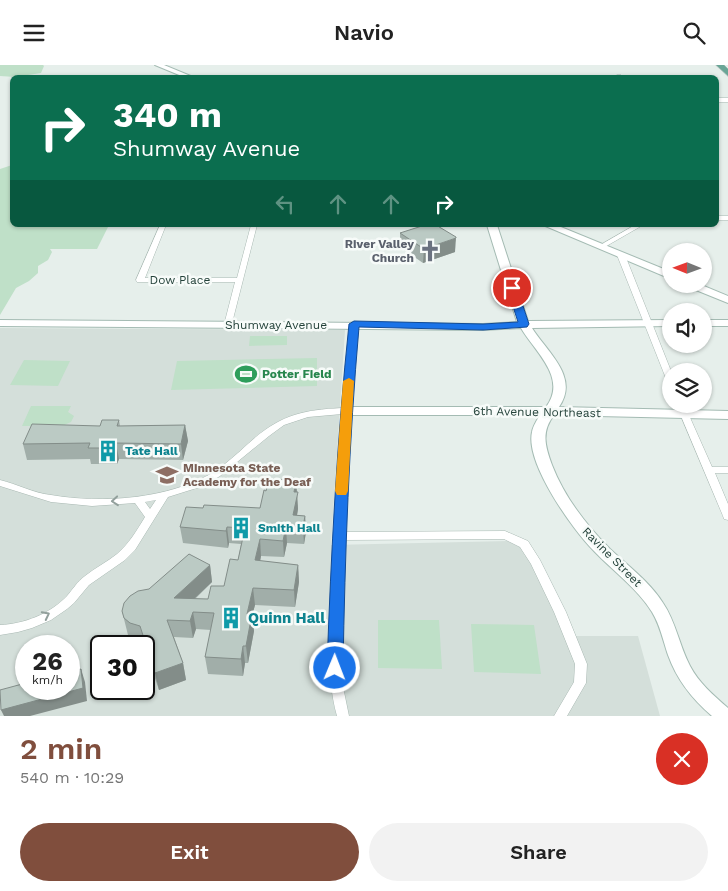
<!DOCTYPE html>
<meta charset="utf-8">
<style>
body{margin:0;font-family:"Work Sans",sans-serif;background:#f2f2f2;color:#222;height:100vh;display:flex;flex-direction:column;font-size:19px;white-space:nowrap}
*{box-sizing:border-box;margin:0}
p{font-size:16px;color:#767676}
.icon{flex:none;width:28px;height:28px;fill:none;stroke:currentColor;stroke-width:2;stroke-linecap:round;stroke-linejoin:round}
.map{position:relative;height:651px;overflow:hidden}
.drawer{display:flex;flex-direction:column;background:#fff;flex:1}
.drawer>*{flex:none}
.hud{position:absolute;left:10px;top:10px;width:709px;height:152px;border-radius:8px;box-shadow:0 1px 4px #0004;background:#0b6e4f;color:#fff;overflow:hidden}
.needle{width:32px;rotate:271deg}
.controls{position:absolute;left:662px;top:178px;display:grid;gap:10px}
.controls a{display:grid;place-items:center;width:50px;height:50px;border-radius:50%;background:#fff;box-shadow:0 1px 4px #0004;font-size:25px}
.speed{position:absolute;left:15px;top:570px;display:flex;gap:10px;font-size:25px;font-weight:700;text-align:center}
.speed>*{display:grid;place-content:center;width:65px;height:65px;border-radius:50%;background:#fff;box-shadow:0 1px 4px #0004;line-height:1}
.speed small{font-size:12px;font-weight:400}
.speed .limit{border:2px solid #111;border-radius:8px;background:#fff;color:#111}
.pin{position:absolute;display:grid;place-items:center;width:42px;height:42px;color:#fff;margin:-21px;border:2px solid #fff;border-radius:50%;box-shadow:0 1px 5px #0007}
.me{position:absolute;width:55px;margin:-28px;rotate:1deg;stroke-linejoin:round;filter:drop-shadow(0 0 4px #0008)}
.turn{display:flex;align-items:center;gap:18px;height:105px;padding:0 20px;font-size:22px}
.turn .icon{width:65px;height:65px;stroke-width:2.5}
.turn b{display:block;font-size:35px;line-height:42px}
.lanes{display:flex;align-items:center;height:48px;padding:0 20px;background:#0003;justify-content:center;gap:25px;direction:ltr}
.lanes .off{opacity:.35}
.round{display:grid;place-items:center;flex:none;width:52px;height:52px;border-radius:26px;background:#f2f2f2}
.overview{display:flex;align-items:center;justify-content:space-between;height:85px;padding:0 20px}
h1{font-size:30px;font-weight:600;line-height:38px;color:#804e3d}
.button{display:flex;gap:10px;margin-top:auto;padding:10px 20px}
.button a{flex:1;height:58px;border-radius:30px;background:#804e3d;color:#fff;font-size:20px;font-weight:600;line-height:58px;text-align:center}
.button a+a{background:#f2f2f2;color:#222}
header{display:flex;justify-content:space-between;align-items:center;height:65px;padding:0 20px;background:#fff;font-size:22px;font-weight:600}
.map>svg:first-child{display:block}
.built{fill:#d4dfda;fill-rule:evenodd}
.green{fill:#bfe0c8}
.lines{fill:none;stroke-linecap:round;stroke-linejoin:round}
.street-casing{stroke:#a8b8b2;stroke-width:1}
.secondary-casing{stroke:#a4bbb3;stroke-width:2}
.primary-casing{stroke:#c2cac8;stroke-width:1}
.street{fill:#fff;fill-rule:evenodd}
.secondary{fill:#fff;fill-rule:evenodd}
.primary{fill:#6aa596;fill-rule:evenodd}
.wall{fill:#a1aea9}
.shaded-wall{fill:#838d89}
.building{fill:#bbcac4;stroke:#838d89}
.oneway{stroke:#92a09c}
.route{fill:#1a73e8;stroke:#114b97}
.slow{fill:#f59e0b}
.labels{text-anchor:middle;stroke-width:5;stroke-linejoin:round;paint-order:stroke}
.worship-label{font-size:12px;font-weight:bold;fill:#5b616d;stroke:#f7fbf9;text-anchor:end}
.street-label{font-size:12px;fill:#24423a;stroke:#f7fbf9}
.leisure-label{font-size:12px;font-weight:bold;fill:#27864d;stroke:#f7fbf9;text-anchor:start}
.culture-label{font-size:12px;font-weight:bold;fill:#0d838f;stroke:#f7fbf9;text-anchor:start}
.education-label{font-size:12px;font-weight:bold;fill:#785e54;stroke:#f7fbf9;text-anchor:start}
.near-culture-label{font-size:15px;font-weight:bold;fill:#0d838f;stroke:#f7fbf9;text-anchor:start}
</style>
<header><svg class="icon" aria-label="menu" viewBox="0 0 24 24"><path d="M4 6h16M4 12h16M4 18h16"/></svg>Navio<svg class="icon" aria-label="search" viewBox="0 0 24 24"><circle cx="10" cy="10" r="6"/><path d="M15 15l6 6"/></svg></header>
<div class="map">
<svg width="728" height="651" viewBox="0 0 728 651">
<rect width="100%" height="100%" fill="#e6efeb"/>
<path class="built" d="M0,263L345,265L331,480L508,476L524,479L569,571H638L660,651H0ZM26,581H69V624H26ZM101,581H144V624H101Z"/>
<g class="green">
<path d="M0,0H43L44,1L41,8L15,12L0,11Z"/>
<path d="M12,100V160H109L97,184H50L52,187L48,195L38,201V208L29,216L16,223L0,250V104Z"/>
<path d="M250,271H287V280L249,281Z"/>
<path d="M317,293V321L171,325L177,296Z"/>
<path d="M24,295L70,296L58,321L10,320Z"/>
<path d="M31,341H71L68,347L74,351L71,357L62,361H22Z"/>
<path d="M378,555H439L442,604L378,603Z"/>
<path d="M471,559L534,560L541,609L474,607Z"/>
</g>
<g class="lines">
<g class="street-casing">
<g id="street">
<path d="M617,10H621V11L620,12H616Z"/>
<rect x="716" y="33" width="12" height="4"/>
<rect x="716" y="151" width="12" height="4"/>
<path d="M160,160H166L145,213H237L251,160H257L231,262H225L224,260L235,217H137L136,215Z"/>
<path d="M635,160H643L603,183H599L597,182Z"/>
<path d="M618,188H624L625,190L671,306V319L667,316L617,190Z"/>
<path d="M351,257H354L358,259L350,360L344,467L505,466L528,476L540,495L566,547L587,599L586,618L567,651H554L574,617L575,599L554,547L531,499L520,482L504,474L344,475L341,591L343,622L349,651H337C326,611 330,570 331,529C334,469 337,409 342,349L308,352L284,360L269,371L220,411L203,421L168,432L135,485L125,495L89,520L74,538L67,544L51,555L32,563L18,567L0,570V560C24,559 50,549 67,531C73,524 77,517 85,511C95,503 107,497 117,489C129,479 137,465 145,452L135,438L92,441L51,437L0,421V415C17,419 33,428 51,430C102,439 169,434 214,407C226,399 238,388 249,378C280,350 302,345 342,343ZM156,435L150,444L145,437Z"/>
<path d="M676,339H684L712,402H728V408H715L728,439V455L724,454L723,451Z"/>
</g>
</g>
<g class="secondary-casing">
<g id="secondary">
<path d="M155,0H164L193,12H184Z"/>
<path d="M487,160H497L528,256L671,255V261L532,263C547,287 580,312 559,342L728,346V354L554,350C541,367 545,381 552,400C564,431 586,460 610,484C628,501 649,516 663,538C676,557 679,580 690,601C699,618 713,630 728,643V651H712C692,634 677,615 668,590C663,575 660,560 652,547C637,523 613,506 594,486C573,465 525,398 532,367C533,361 537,355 540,350H346L340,346L346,342H546C568,313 535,287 521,263L483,265L0,261V255L483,259L517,257Z"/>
<path d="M543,160H556L671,207V214Z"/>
<path d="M685,219H699L728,231V238L686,221Z"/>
<rect x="704" y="255" width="24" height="6"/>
</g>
</g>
<g class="primary-casing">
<path id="primary" d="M716,0H724L728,4V11Z"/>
</g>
<use href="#street" class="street"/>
<use href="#secondary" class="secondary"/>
<use href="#primary" class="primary"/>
</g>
<g class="wall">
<path d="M400,168L455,187L423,198L400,182Z"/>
<path d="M119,355L120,361L185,360L188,376L183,395L119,394L117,399H91L90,394L27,395L23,379L100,361Z"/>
<path d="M296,415L298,444L297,450L305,451L306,467L304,479L287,478L284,492L261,491L260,496L298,500L299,517L295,542L255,540L252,551L254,566L248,598H245L243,611L208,609L205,592L211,565L196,564L193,573L174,572L183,598L186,615L159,625L143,578L134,576L128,570L122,546L149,524L210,500L212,517L195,534H208L224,521L238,495L241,479L229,478L228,483L183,478L180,462L203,443H260L266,426Z"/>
</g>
<g class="shaded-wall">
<path d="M456,173L455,187L423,198L424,184Z"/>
<path d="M185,360L188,376L183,395L181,379Z"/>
<path d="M116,378L119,394L117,399L114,383Z"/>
<path d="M296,415L298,444L295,462L293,450L294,427Z"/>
<path d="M305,451L306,467L304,479L303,462Z"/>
<path d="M286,461L287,478L284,492L283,476Z"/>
<path d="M227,462L229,478L228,483L226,466Z"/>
<path d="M260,474L261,491L257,512L255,495Z"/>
<path d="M210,500L212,517L177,550L174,533Z"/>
<path d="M298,500L299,517L295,542L294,525Z"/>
<path d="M253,523L255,540L252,551L254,566L248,598L246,581L247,549Z"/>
<path d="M193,547L196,564L193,573L190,556Z"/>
<path d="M243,581L245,598L243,611L241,594Z"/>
<path d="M183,598L186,615L159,625L155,608Z"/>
<path d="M81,604L85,617L87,636L30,651H4L1,645Z"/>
</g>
<g class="building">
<path d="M425,160H436L456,172V173L424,184L400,168Z"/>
<path d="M102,355H119L117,361L185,360L181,379L116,378L114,383H88L90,378L23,379L32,359L100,361Z"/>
<path d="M269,414L296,415L294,427H298L293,450L305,451L303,462L286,461L283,476L260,474L255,495L298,500L294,525L253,523L247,549H252L246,581H243L241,594L205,592L214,548L193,547L190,556L167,555L183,598L155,608L140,561L130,558L124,553L122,546L124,538L130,531L138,526L149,524L189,489L210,500L174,533L208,534L211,521H224L230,494L238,495L245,463L227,462L226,466L180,462L186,442L203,443L204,440L260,443L264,425L266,426Z"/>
<path d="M81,604L83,623L1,645L0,625L26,618V624H69V608Z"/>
</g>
<defs><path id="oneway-chevron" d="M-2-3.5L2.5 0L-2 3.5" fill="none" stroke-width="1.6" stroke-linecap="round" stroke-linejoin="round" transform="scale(1.25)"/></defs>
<g class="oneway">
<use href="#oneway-chevron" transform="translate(115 436) rotate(175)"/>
<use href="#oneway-chevron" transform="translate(46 550) rotate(-27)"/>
</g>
<path class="route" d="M512,220L517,223L529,259L527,262L483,265L359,262C349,376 345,489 343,603L341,608L335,610L330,608L327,603C331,488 337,374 349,259L354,256L483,259L518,257L507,223Z"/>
<path class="slow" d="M349,313L354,316L348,426L346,430H337L335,426L343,316Z"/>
<defs>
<g id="church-bare" transform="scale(1.725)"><path d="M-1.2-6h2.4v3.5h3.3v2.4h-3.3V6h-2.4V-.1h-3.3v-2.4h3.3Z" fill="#6b7280" stroke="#f7fbf9" stroke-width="2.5" paint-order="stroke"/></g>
<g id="stadium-bare" transform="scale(1.725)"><path d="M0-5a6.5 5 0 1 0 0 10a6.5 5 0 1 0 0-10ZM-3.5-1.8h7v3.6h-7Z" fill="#2e9e5b" stroke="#f7fbf9" stroke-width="2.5" paint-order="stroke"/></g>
<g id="building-bare" transform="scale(1.725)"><path d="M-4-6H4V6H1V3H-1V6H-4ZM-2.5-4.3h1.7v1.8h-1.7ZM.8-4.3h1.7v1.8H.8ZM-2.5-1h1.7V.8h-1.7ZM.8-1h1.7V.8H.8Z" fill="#0f9aa8" stroke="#f7fbf9" stroke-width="2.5" paint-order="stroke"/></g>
<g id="school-bare" transform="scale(1.725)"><path d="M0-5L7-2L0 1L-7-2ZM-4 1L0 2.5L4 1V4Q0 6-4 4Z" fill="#8d6e63" stroke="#f7fbf9" stroke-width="2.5" paint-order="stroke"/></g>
</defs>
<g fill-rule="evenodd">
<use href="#church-bare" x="430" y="186"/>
<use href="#stadium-bare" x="246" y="309"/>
<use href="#building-bare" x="108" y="386"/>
<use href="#school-bare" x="167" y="410"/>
<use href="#building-bare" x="241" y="463"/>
<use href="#building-bare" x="231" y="553"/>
</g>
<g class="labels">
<g class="worship-label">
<text x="414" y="183">River Valley<tspan x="414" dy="14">Church</tspan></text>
</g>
<g class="street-label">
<text x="180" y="219">Dow Place</text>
<text x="276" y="264">Shumway Avenue</text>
<text transform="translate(537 347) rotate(1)" y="4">6th Avenue Northeast</text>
<text transform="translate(612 492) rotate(45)" y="4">Ravine Street</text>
</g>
<g class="leisure-label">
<text x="262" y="313">Potter Field</text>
</g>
<g class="culture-label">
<text x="125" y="390">Tate Hall</text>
<text x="258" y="467">Smith Hall</text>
</g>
<g class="education-label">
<text x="183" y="407">Minnesota State<tspan x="183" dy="14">Academy for the Deaf</tspan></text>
</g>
<g class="near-culture-label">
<text x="248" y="558">Quinn Hall</text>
</g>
</g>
</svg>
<div class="controls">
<a><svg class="needle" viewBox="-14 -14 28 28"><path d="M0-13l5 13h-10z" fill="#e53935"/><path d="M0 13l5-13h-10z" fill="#767676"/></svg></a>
<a><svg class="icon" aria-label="sound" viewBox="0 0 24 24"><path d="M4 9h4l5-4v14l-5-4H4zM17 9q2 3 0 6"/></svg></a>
<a><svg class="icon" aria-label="layers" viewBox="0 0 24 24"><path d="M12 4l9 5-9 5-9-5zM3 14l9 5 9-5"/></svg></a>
</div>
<div class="speed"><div>26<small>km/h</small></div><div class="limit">30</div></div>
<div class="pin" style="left:512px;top:223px;background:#d93025"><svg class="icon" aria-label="arrive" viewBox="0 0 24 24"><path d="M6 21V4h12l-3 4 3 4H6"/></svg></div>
<svg class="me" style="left:335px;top:603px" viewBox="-20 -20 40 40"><circle r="17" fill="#1a73e8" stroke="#fff" stroke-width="3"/><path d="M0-11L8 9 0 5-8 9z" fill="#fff"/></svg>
<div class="hud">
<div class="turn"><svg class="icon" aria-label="right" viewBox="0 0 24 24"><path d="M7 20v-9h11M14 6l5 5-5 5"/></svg><div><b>340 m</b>Shumway Avenue</div></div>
<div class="lanes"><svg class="icon off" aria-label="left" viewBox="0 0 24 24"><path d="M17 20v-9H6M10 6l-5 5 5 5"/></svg><svg class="icon off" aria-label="ahead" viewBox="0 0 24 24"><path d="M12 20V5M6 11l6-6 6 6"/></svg><svg class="icon off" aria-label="ahead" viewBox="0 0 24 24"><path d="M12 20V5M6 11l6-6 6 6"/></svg><svg class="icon" aria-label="right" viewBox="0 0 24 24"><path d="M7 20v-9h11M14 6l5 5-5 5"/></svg></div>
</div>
</div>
<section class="drawer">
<div class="overview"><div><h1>2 min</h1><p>540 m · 10:29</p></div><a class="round" style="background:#d93025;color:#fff"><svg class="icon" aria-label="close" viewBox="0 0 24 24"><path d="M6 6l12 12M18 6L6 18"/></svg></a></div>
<div class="button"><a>Exit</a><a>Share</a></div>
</section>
